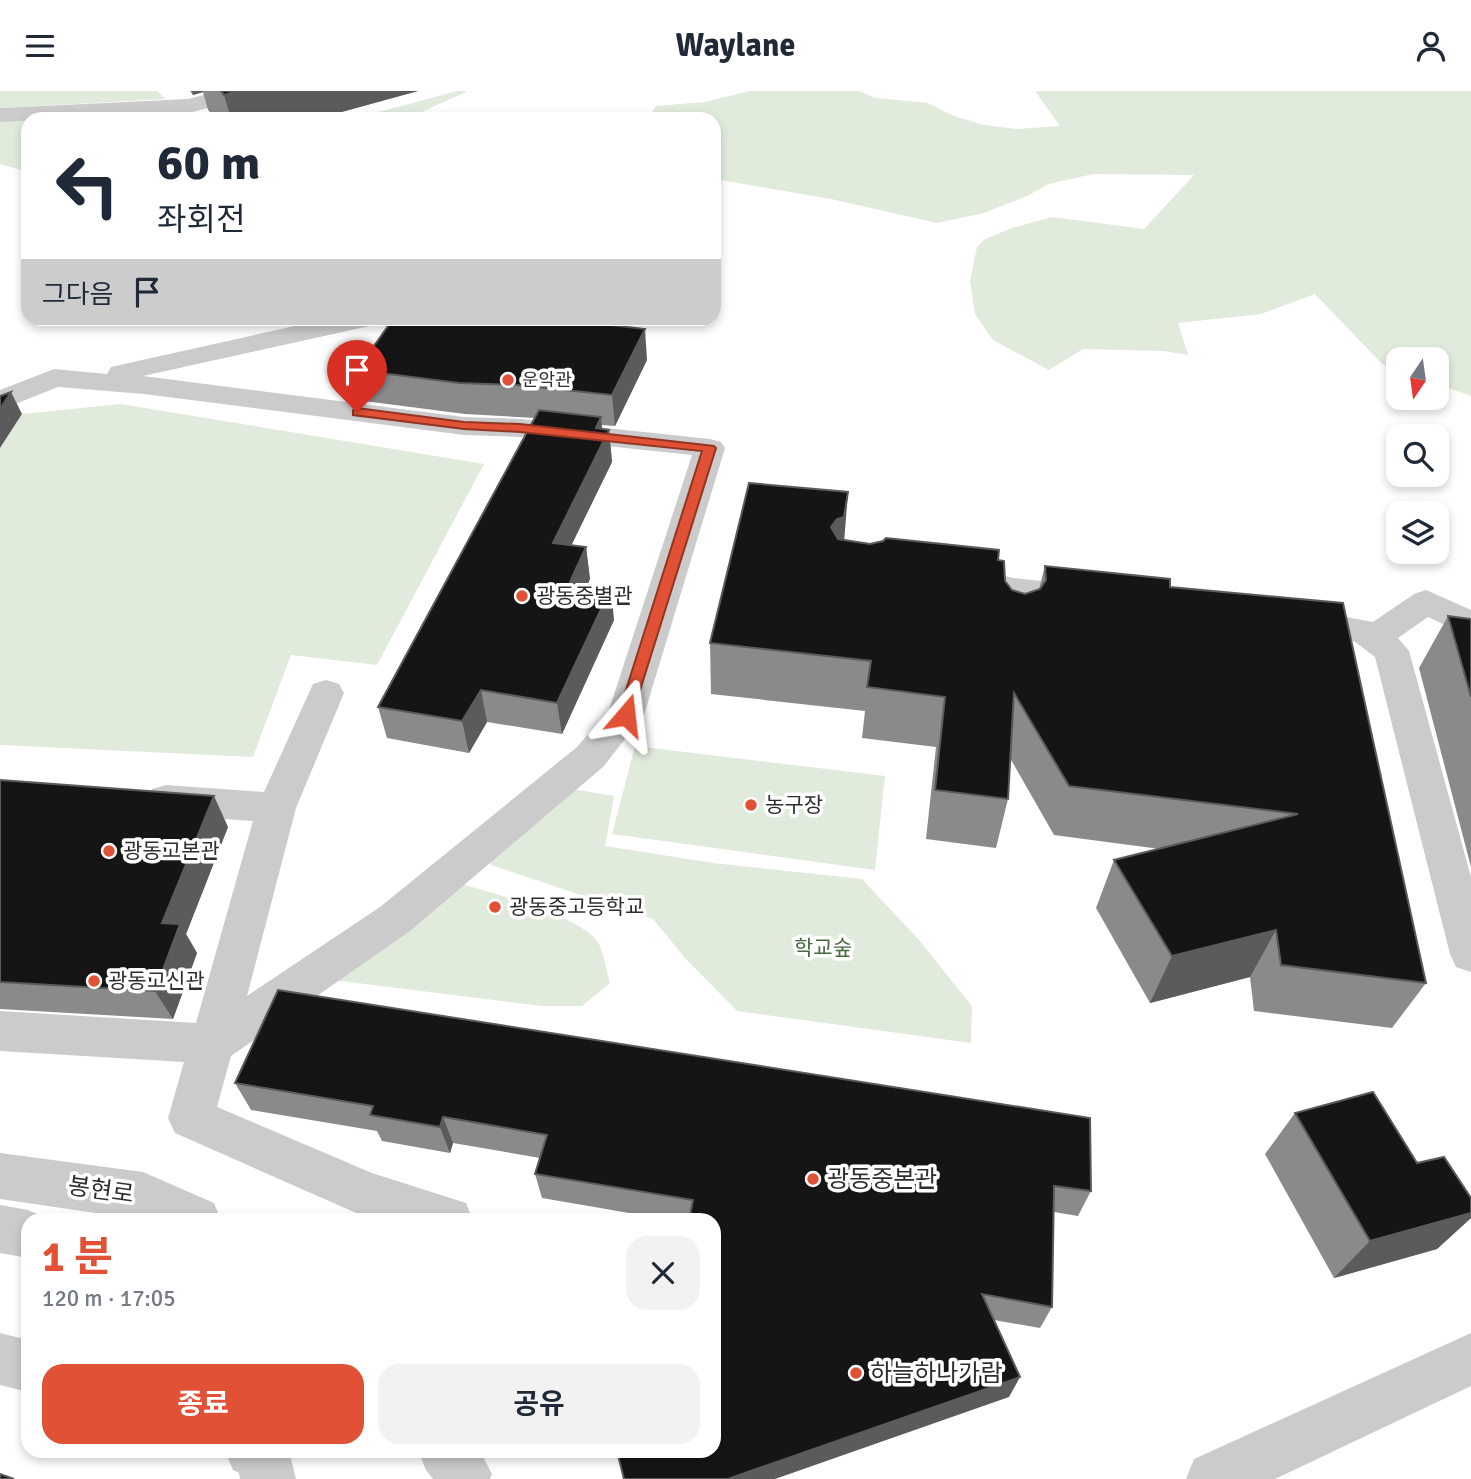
<!DOCTYPE html>
<html lang="ko">
<meta charset="utf-8">
<style>
body{margin:0;font-family:Signika,"Noto Sans KR",sans-serif;background:#f2f2f3;color:#1f2937;height:100vh;display:flex;flex-direction:column;font-size:26px;white-space:nowrap}
*{box-sizing:border-box;margin:0}
p{font-size:23px;color:#747a83}
.icon{flex:none;width:38px;height:38px;fill:none;stroke:currentColor;stroke-width:2;stroke-linecap:round;stroke-linejoin:round}
.map{position:relative;flex:1;overflow:hidden}
.panel{position:absolute;left:21px;top:1122px;width:700px;height:245px;display:flex;flex-direction:column;background:#fff;border-radius:21px;box-shadow:0 4px 10px #0003}
.panel>*{flex:none}
.top-card{position:absolute;left:21px;top:21px;width:700px;height:214px;border-radius:21px;box-shadow:0 4px 10px #0003;background:#fff;color:#1f2937;overflow:hidden}
.needle{width:46px;rotate:193deg}
.tools{position:absolute;left:1386px;top:256px;display:grid;gap:14px}
.tools a{display:grid;place-items:center;width:63px;height:63px;border-radius:14px;background:#fff;box-shadow:0 4px 10px #0003;font-size:35px}
.pin{position:absolute;display:grid;place-items:center;width:60px;height:60px;color:#fff;margin:-72px -30px;border-radius:50% 50% 50% 0;rotate:-45deg;box-shadow:0 0 7px #0007}
.pin .icon{rotate:45deg}
.me{position:absolute;width:77px;margin:-38px;rotate:17deg;stroke-linejoin:round;filter:drop-shadow(0 0 5px #0008)}
.turn{display:flex;align-items:center;gap:24px;height:147px;padding:0 21px;font-size:32px}
.turn .icon{width:91px;height:91px;stroke-width:2.5}
.turn b{display:block;font-size:49px;line-height:60px}
.then{display:flex;align-items:center;height:66px;padding:0 21px;background:#0003;gap:14px;font-size:26px}
.round{display:grid;place-items:center;flex:none;width:74px;height:74px;border-radius:21px;background:#f2f2f3}
.summary{display:flex;align-items:center;justify-content:space-between;height:119px;padding:0 21px}
h1{font-size:42px;font-weight:700;line-height:52px;color:#e05135}
.action{display:flex;gap:14px;margin-top:auto;padding:14px 21px}
.action a{flex:1;height:80px;border-radius:21px;background:#e05135;color:#fff;font-size:28px;font-weight:700;line-height:80px;text-align:center}
.action a+a{background:#f2f2f3;color:#1f2937}
header{display:flex;justify-content:space-between;align-items:center;height:91px;padding:0 21px;background:#fff;font-size:32px;font-weight:700}
.map>svg:first-child{display:block}
.green{fill:#e1ebdc}
.lines{fill:none;stroke-linecap:round;stroke-linejoin:round}
.minor{fill:#cbcbcb;fill-rule:evenodd}
.wall{fill:#8a8a8a}
.shaded-wall{fill:#5b5b5b}
.building{fill:#151515;stroke:#5b5b5b;stroke-width:2}
.route{fill:#e05135;stroke:#923522;stroke-width:2}
.poi-dot{fill:#e05135;stroke:#fff;stroke-width:2.5}
.labels{text-anchor:middle;stroke-width:7;stroke-linejoin:round;paint-order:stroke}
.far-poi-label{font-size:18px;fill:#2e2e2e;stroke:#fff;text-anchor:start}
.poi-label{font-size:21px;fill:#2e2e2e;stroke:#fff;text-anchor:start}
.park-label{font-size:21px;fill:#47693d;stroke:#fff}
.near-poi-label{font-size:24px;fill:#2e2e2e;stroke:#fff;text-anchor:start}
.near-street-label{font-size:24px;fill:#2e2e2e;stroke:#fff}
</style>
<header><svg class="icon" aria-label="menu" viewBox="0 0 24 24"><path d="M4 6h16M4 12h16M4 18h16"/></svg>Waylane<svg class="icon" aria-label="person" viewBox="0 0 24 24"><circle cx="12" cy="8" r="4"/><path d="M4 21q1-7 8-7t8 7"/></svg></header>
<div class="map">
<svg width="1471" height="1388" viewBox="0 0 1471 1388">
<rect width="100%" height="100%" fill="#fff"/>
<g class="green">
<path d="M0,0H157L166,8L0,17Z"/>
<path d="M457,0H468L407,28H353Z"/>
<path d="M750,0H859L876,7L928,12L954,25L984,34L1017,38L1060,35L1035,0H1471V305L1437,293V268H1398V278L1382,273L1315,203L1261,223L1178,232L1188,264L1164,260L1083,258L1049,279L993,249L975,223L970,190L977,156L985,148L1012,137L1052,126L1144,138L1194,84L1093,83L1049,93L1027,105L984,122L937,132L831,108L714,88V28H648L656,15L704,11Z"/>
<path d="M179,18L192,28H28V81L0,73V30Z"/>
<path d="M121,313L484,373L377,574L291,564L253,666L0,654V357L22,323Z"/>
<path d="M635,655L885,685L875,779L612,743Z"/>
<path d="M566,697L614,705L605,755L713,772L862,788L919,849L972,915L971,952L737,920L685,867L653,828L491,774L492,760Z"/>
<path d="M451,790C485,800 577,823 597,850C604,859 606,880 610,892L582,915H542L333,889Z"/>
</g>
<g class="lines">
<g class="minor">
<path d="M219,0H254L251,5L189,22L0,31V17L188,8Z"/>
<path d="M326,228H379L375,234L365,236L143,285L464,326L521,328L710,348L721,351L725,357L644,624L603,676L410,840L231,965L217,1016L372,1082L466,1112L473,1129H372L175,1042L168,1027L184,971L0,960V920L196,932L253,730L166,724L152,720L147,709L152,698L166,694L264,701L313,593L326,589L339,593L344,602L296,717L247,905L380,816L577,656L609,619L692,364L521,346L464,344L144,303L58,296L0,319V299L54,278L107,283L111,276Z"/>
<path d="M961,474L1013,487L1088,495L1100,498L1105,506L1100,514L1088,517L1013,509L949,493L944,485L949,477Z"/>
<path d="M1426,499L1471,519V546L1428,526L1398,547L1409,560L1471,786V881L1456,876L1450,863L1375,566L1354,550L1285,537L1280,529L1285,521L1297,517L1373,531L1414,503Z"/>
<path d="M0,1062L143,1081L214,1112L221,1129H143L0,1108Z"/>
<path d="M0,1114L28,1119L45,1126L47,1129H28V1167L0,1162Z"/>
<path d="M0,1242L28,1249V1301L0,1294Z"/>
<path d="M1471,1242V1295L1275,1388H1186L1194,1368Z"/>
<path d="M225,1360H289L296,1388H240L239,1382L233,1379Z"/>
<path d="M418,1360H480L492,1383L490,1388H433L426,1379Z"/>
</g>
</g>
<g class="wall">
<path d="M190,0H418L316,28H217L208,19L203,1L193,4Z"/>
<path d="M647,269L615,335L602,334V338L609,339L612,371L571,454L586,456L590,488L587,494L614,529L562,643L487,631L469,662L387,647L378,616L535,327L465,323L364,310L357,279Z"/>
<path d="M844,449L998,469L1005,490L1012,499L1025,503L1039,498L1045,475L1170,496L1426,892L1392,937L1254,920L1250,886L1150,912L1096,817L1114,769L1160,758L1054,744L1010,667L1008,708L996,757L926,748L936,656L862,647L865,620L711,603L710,552Z"/>
<path d="M1448,525L1471,528V776L1419,577Z"/>
<path d="M0,689L228,736L186,843L197,862L173,928L0,918Z"/>
<path d="M278,899L1091,1100L1078,1125L1054,1121L1052,1216L1040,1237L994,1229L1009,1306L714,1129H670L542,1107L535,1083L540,1067L453,1052L450,1062L382,1050L377,1040L251,1019L235,992Z"/>
<path d="M1295,1022L1417,1072L1471,1107V1127L1437,1158L1334,1187L1265,1063Z"/>
</g>
<g class="shaded-wall">
<path d="M192,0H203V1L193,4Z"/>
<path d="M238,0H418L316,28H231L224,4Z"/>
<path d="M645,238L647,269L615,335L612,304Z"/>
<path d="M11,301L22,323L0,357V318Z"/>
<path d="M601,326L603,350L609,339L612,371L557,484L553,452L596,337Z"/>
<path d="M848,401L844,452L840,477L831,436Z"/>
<path d="M586,456L590,488L574,523L570,491Z"/>
<path d="M611,497L614,529L562,643L557,612Z"/>
<path d="M481,599L487,631L469,662L462,630Z"/>
<path d="M214,705L228,736L186,843L197,862L173,928L155,900L162,832Z"/>
<path d="M1276,839L1250,886L1150,912L1172,865Z"/>
<path d="M443,1026L453,1052L450,1062L440,1036Z"/>
<path d="M1471,1122V1127L1437,1158L1334,1187L1370,1150Z"/>
<path d="M1020,1286L1009,1306L775,1388H728Z"/>
</g>
<g class="building">
<path d="M221,0H238L224,4Z"/>
<path d="M393,228H558L645,238L612,304L517,294L459,292L357,279Z"/>
<path d="M11,301L0,318V305Z"/>
<path d="M539,319L601,326L596,337L609,339L553,452L586,456L570,491L611,497L557,612L481,599L462,630L378,616Z"/>
<path d="M749,392L848,401L844,426L837,428L831,436L838,448L870,453L883,450L886,447L999,459L998,469L1004,470L1005,490L1012,499L1025,503L1040,498L1046,489L1045,475L1170,488V496L1343,512L1426,892L1281,874L1276,839L1172,865L1114,769L1298,723L1069,695L1014,602L1008,708L935,699L945,606L867,596L871,570L710,552Z"/>
<path d="M1448,525L1471,528V606Z"/>
<path d="M0,689L214,705L162,832L180,833L155,900L0,891Z"/>
<path d="M278,899L1090,1027L1091,1100L1054,1095L1052,1216L982,1203L1020,1286L728,1388H624L617,1360H714V1129H689L693,1109L535,1083L547,1044L443,1026L440,1036L370,1024L373,1015L235,992Z"/>
<path d="M1373,1001L1417,1072L1444,1066L1471,1107V1122L1370,1150L1295,1022Z"/>
<path d="M0,1383L14,1388H0Z"/>
</g>
<path class="route" d="M357,317L464,331L520,333L714,355L716,357L631,628H620L618,624L702,360L520,341L464,338L353,324V319Z"/>
<g class="poi-dot">
<circle cx="508" cy="289" r="7"/>
<circle cx="522" cy="505" r="7"/>
<circle cx="751" cy="714" r="7"/>
<circle cx="109" cy="760" r="7"/>
<circle cx="495" cy="816" r="7"/>
<circle cx="94" cy="890" r="7"/>
<circle cx="813" cy="1088" r="7"/>
<circle cx="856" cy="1282" r="7"/>
</g>
<g class="labels">
<g class="far-poi-label">
<text x="522" y="295">운악관</text>
</g>
<g class="poi-label">
<text x="536" y="512">광동중별관</text>
<text x="765" y="721">농구장</text>
<text x="123" y="767">광동고본관</text>
<text x="509" y="823">광동중고등학교</text>
<text x="108" y="897">광동고신관</text>
</g>
<g class="park-label">
<text x="823" y="864">학교숲</text>
</g>
<g class="near-poi-label">
<text x="827" y="1096">광동중본관</text>
<text x="870" y="1290">하늘하나가람</text>
</g>
<g class="near-street-label">
<text transform="translate(101 1099) rotate(8)" y="8">봉현로</text>
</g>
</g>
</svg>
<div class="tools">
<a><svg class="needle" viewBox="-14 -14 28 28"><path d="M0-13l5 13h-10z" fill="#e53935"/><path d="M0 13l5-13h-10z" fill="#747a83"/></svg></a>
<a><svg class="icon" aria-label="search" viewBox="0 0 24 24"><circle cx="10" cy="10" r="6"/><path d="M15 15l6 6"/></svg></a>
<a><svg class="icon" aria-label="layers" viewBox="0 0 24 24"><path d="M12 4l9 5-9 5-9-5zM3 14l9 5 9-5"/></svg></a>
</div>
<div class="pin" style="left:357px;top:321px;background:#d93025"><svg class="icon" aria-label="arrive" viewBox="0 0 24 24"><path d="M6 21V4h12l-3 4 3 4H6"/></svg></div>
<svg class="me" style="left:626px;top:624px" viewBox="-20 -20 40 40"><path d="M0-17L14 15 0 8-14 15z" fill="#e05135" stroke="#fff" stroke-width="4"/></svg>
<div class="top-card">
<div class="turn"><svg class="icon" aria-label="left" viewBox="0 0 24 24"><path d="M17 20v-9H6M10 6l-5 5 5 5"/></svg><div><b>60 m</b>좌회전</div></div>
<div class="then">그다음<svg class="icon" aria-label="arrive" viewBox="0 0 24 24"><path d="M6 21V4h12l-3 4 3 4H6"/></svg></div>
</div>
<section class="panel">
<div class="summary"><div><h1>1 분</h1><p>120 m · 17:05</p></div><a class="round"><svg class="icon" aria-label="close" viewBox="0 0 24 24"><path d="M6 6l12 12M18 6L6 18"/></svg></a></div>
<div class="action"><a>종료</a><a>공유</a></div>
</section>
</div>
